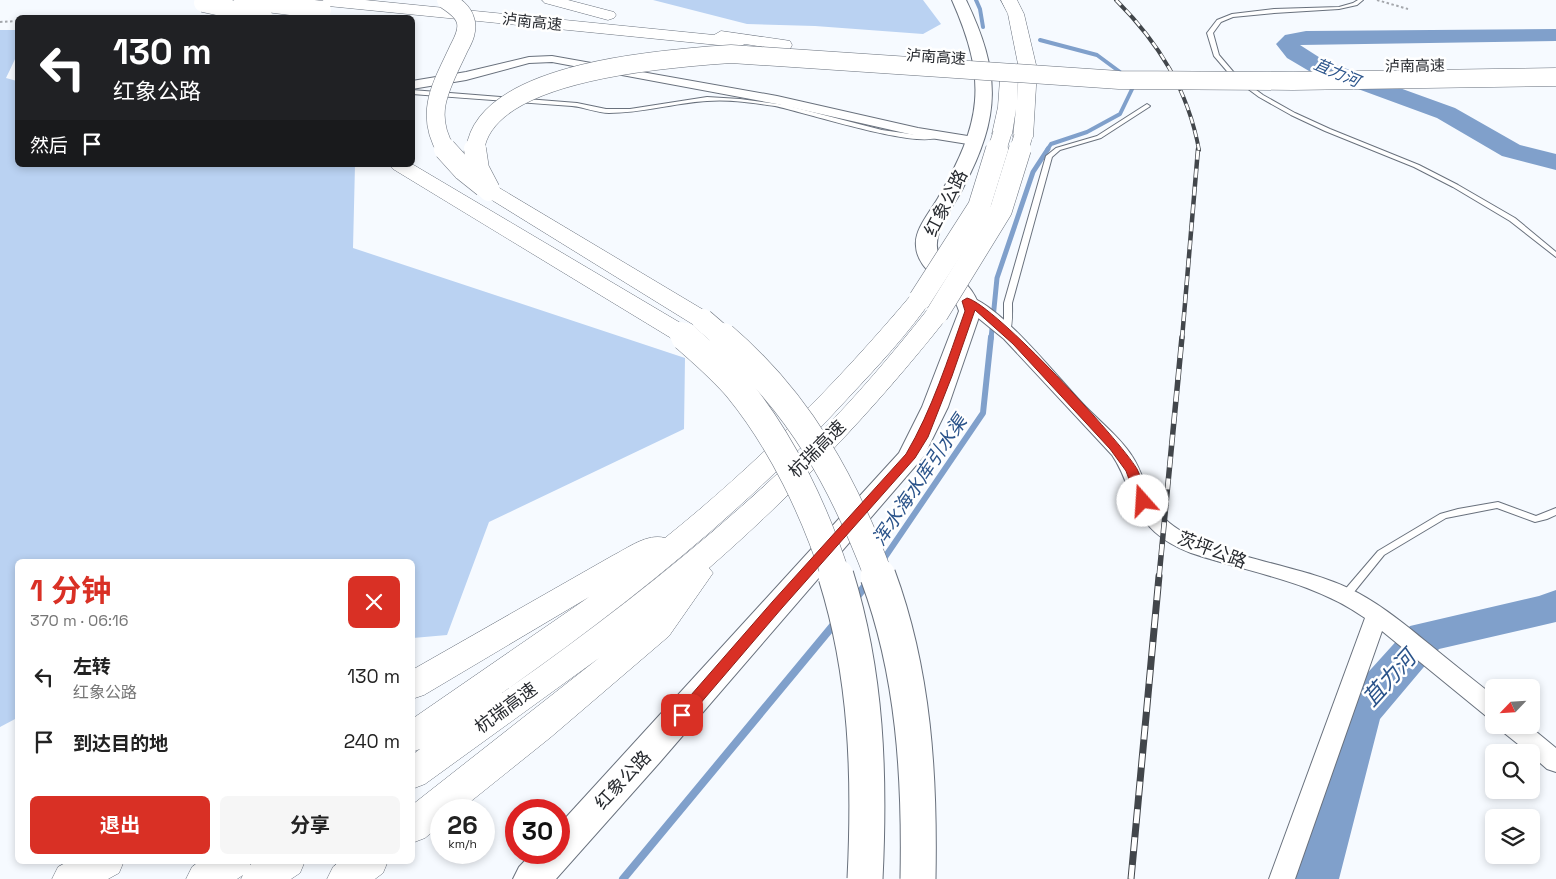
<!DOCTYPE html>
<html lang="zh">
<meta charset="utf-8">
<style>
body{margin:0;font-family:"Space Grotesk","Noto Sans SC",sans-serif;background:#f6f6f6;color:#222;height:100vh;display:flex;flex-direction:column;font-size:19px;white-space:nowrap}
*{box-sizing:border-box;margin:0}
p{font-size:16px;color:#767676}
.icon{flex:none;width:28px;height:28px;fill:none;stroke:currentColor;stroke-width:2;stroke-linecap:round;stroke-linejoin:round}
.map{position:relative;flex:1;overflow:hidden}
.panel{position:absolute;left:15px;top:559px;width:400px;height:305px;display:flex;flex-direction:column;background:#fff;border-radius:8px;box-shadow:0 2px 8px #0003}
.panel>*{flex:none}
.guide{position:absolute;left:15px;top:15px;width:400px;height:152px;border-radius:8px;box-shadow:0 2px 8px #0003;background:#202124;color:#fff;overflow:hidden}
.needle{width:32px;rotate:245deg}
.controls{position:absolute;left:1485px;top:679px;display:grid;gap:10px}
.controls a{display:grid;place-items:center;width:55px;height:55px;border-radius:8px;background:#fff;box-shadow:0 2px 8px #0003;font-size:25px}
.speed{position:absolute;left:430px;top:799px;display:flex;gap:10px;font-size:25px;font-weight:700;text-align:center}
.speed>*{display:grid;place-content:center;width:65px;height:65px;border-radius:50%;background:#fff;box-shadow:0 2px 8px #0003;line-height:1}
.speed small{font-size:12px;font-weight:400}
.speed .limit{border:8px solid #d22;background:#fff;color:#111}
.pin{position:absolute;display:grid;place-items:center;width:42px;height:42px;color:#fff;margin:-21px;border-radius:10px;box-shadow:0 2px 8px #0006}
.me{position:absolute;width:55px;margin:-28px;rotate:341deg;stroke-linejoin:round;filter:drop-shadow(0 0 4px #0008)}
.turn{display:flex;align-items:center;gap:18px;height:105px;padding:0 15px;font-size:22px}
.turn .icon{width:65px;height:65px;stroke-width:2.5}
.turn b{display:block;font-size:35px;line-height:42px}
.then{display:flex;align-items:center;height:48px;padding:0 15px;background:#0003;gap:10px;font-size:19px}
.round{display:grid;place-items:center;flex:none;width:52px;height:52px;border-radius:8px;background:#f6f6f6}
.overview{display:flex;align-items:center;justify-content:space-between;height:85px;padding:0 15px}
h1{font-size:30px;font-weight:700;line-height:38px;color:#d93025}
.cta{display:flex;gap:10px;margin-top:auto;padding:10px 15px}
.cta a{flex:1;height:58px;border-radius:8px;background:#d93025;color:#fff;font-size:20px;font-weight:700;line-height:58px;text-align:center}
.cta a+a{background:#f6f6f6;color:#222}
ul{padding:0;list-style:none}
li{display:flex;align-items:center;gap:15px;height:65px;padding:0 15px}
li div{flex:1}
li b{display:block;font-size:19px}
li em{font-style:normal}
.map>svg:first-child{display:block}
.green{fill:#bad2f2}
.lines{fill:none;stroke-linecap:round;stroke-linejoin:round}
.stream-far3{stroke:#80a0cb;stroke-width:4}
.stream-far2{stroke:#80a0cb;stroke-width:5}
.stream-far1{stroke:#80a0cb;stroke-width:6}
.stream{stroke:#80a0cb;stroke-width:8}
.river{fill:#80a0cb;fill-rule:evenodd}
.service-casing{stroke:#69717d;stroke-width:2}
.minor-casing{stroke:#69717d;stroke-width:2}
.secondary-casing{stroke:#69717d;stroke-width:2}
.motorway-casing{stroke:#69717d;stroke-width:1}
.path{stroke:#a4a7ac;stroke-width:2;stroke-dasharray:2.5 2.5;stroke-linecap:butt}
.service{fill:#fff;fill-rule:evenodd}
.minor{fill:#fff;fill-rule:evenodd}
.secondary{fill:#fff;fill-rule:evenodd}
.motorway{fill:#fff;fill-rule:evenodd}
.rail-far3-casing{stroke:#42464b;stroke-width:4}
.rail-far2-casing{stroke:#42464b;stroke-width:4.5}
.rail-far1-casing{stroke:#42464b;stroke-width:5.5}
.rail-casing{stroke:#42464b;stroke-width:7}
.rail-far3{stroke:#fff;stroke-width:2.5;stroke-dasharray:7;stroke-linecap:butt}
.rail-far2{stroke:#fff;stroke-width:3;stroke-dasharray:9;stroke-linecap:butt}
.rail-far1{stroke:#fff;stroke-width:4;stroke-dasharray:11;stroke-linecap:butt}
.rail{stroke:#fff;stroke-width:5;stroke-dasharray:14;stroke-linecap:butt}
.motorway-bridge-far3-casing{stroke:#69717d;stroke-width:19;stroke-linecap:butt}
.motorway-bridge-far2-casing{stroke:#69717d;stroke-width:23;stroke-linecap:butt}
.motorway-bridge-far1-casing{stroke:#69717d;stroke-width:29;stroke-linecap:butt}
.motorway-bridge-casing{stroke:#69717d;stroke-width:37;stroke-linecap:butt}
.motorway-bridge-far3{stroke:#fff;stroke-width:18}
.motorway-bridge-far2{stroke:#fff;stroke-width:22}
.motorway-bridge-far1{stroke:#fff;stroke-width:28}
.motorway-bridge{stroke:#fff;stroke-width:35}
.route{fill:#d93025;stroke:#8d1f18}
.labels{text-anchor:middle;stroke-width:5;stroke-linejoin:round;paint-order:stroke}
.far-street-label{font-size:15px;fill:#282b30;stroke:#fff}
.far-water-label{font-size:16px;font-style:italic;fill:#2a538a;stroke:#fff}
.street-label{font-size:18px;fill:#282b30;stroke:#fff}
.water-label{font-size:19px;font-style:italic;fill:#2a538a;stroke:#fff}
.near-water-label{font-size:22px;font-style:italic;fill:#2a538a;stroke:#fff}
</style>
<div class="map">
<svg width="1556" height="879" viewBox="0 0 1556 879">
<rect width="100%" height="100%" fill="#f6faff"/>
<g class="green">
<path d="M653,0H923L941,24L923,34L815,26L747,24Z"/>
<path d="M0,30H17V55L6,78L17,81L18,165H355L353,248L685,358L684,429L489,522L447,635L413,638L412,561H18L17,718L0,727Z"/>
</g>
<g class="lines">
<g class="stream-far3">
<path d="M976,0L980,9L983,27"/>
<path d="M1040,40L1097,55L1124,75"/>
<path d="M1047,150L1051,144L1087,132L1120,114L1135,83"/>
</g>
<path class="stream-far2" d="M991,339L997,278L1033,172L1048,149"/>
<path class="stream-far1" d="M881,563L983,413L991,337"/>
<g class="stream">
<path d="M855,599L869,581"/>
<path d="M623,879L836,622"/>
</g>
<g class="river">
<path d="M1556,29V41L1300,45L1325,61L1455,108L1520,145L1556,154V170L1502,156L1437,118L1309,71L1287,58L1276,44L1285,35L1306,31Z"/>
<path d="M1556,590V622L1439,649L1380,719L1339,879H1287L1336,712L1343,700L1410,626L1539,596Z"/>
</g>
<g class="service-casing">
<g id="service">
<path d="M1358,0H1363L1357,5L1339,9L1274,13L1233,17L1221,22L1213,33L1219,55L1236,75L1263,95L1295,113L1330,129L1419,165L1458,185L1515,218L1556,252V257L1510,221L1453,187L1414,167L1325,131L1291,115L1259,97L1232,77L1214,56L1207,33L1217,20L1232,14L1274,9L1339,7L1353,3Z"/>
<path d="M412,90L577,103L606,109H630L707,97L740,99L785,105L882,130L917,135H935L938,137C917,149 804,112 775,106C753,103 729,99 707,101C674,103 642,113 609,113C597,113 584,107 572,106C519,102 466,98 412,94Z"/>
<path d="M1147,104L1150,106L1149,107L1101,138L1060,150L1052,157L1012,303C1012,314 1013,324 1009,334H1003L1002,332L1004,324V303L1046,156L1056,148L1097,136Z"/>
<path d="M1498,502L1536,516L1556,508V515L1547,519L1535,522L1497,508L1446,518L1384,555L1350,597H1342L1341,595L1342,593L1378,551L1440,514L1458,509Z"/>
</g>
</g>
<g class="minor-casing">
<g id="minor">
<path d="M552,56L777,96L918,128L974,137L981,141L974,145L918,136L777,104L552,62L529,63L466,80L412,89V81L466,72L529,57Z"/>
<path d="M967,296C1001,305 1057,377 1083,404C1099,421 1119,436 1132,456C1145,475 1148,503 1165,519C1203,556 1297,563 1348,588C1378,602 1403,623 1429,644C1450,661 1472,679 1494,696V719L1486,716L1382,631L1295,879H1269L1365,618C1313,581 1250,573 1191,553C1162,542 1143,526 1131,497C1126,482 1121,468 1112,455L1004,339L961,304L959,301L961,298Z"/>
<path d="M1500,725H1528L1556,748V772L1547,769L1531,755V752H1528L1503,732Z"/>
</g>
</g>
<g class="secondary-casing">
<path id="secondary" d="M952,0H966C1001,73 1001,116 963,188C955,204 938,224 937,243C935,261 956,272 967,285C974,293 978,301 981,311L948,407L924,456L660,762L556,879H513L519,867L533,852H559V825L899,453L922,407L959,311C951,284 917,272 916,246C914,230 930,212 938,198C982,122 988,81 952,0Z"/>
</g>
<g class="motorway-casing">
<g id="motorway">
<path d="M310,0H365L714,35L721,31L784,40L790,41L792,45L790,49L784,50L745,44L738,47L318,5L313,3Z"/>
<path d="M542,0H568L614,12L616,15L614,18L608,20L545,3Z"/>
<path d="M1001,0H1017L1024,14L1037,69L1033,137L1030,141L1023,143L1016,141L1013,137L1016,109L1012,134L1009,138L1002,140L995,138L992,134L998,107L1000,79L1003,75L1009,74L1015,75L1018,79L1017,101L1019,69L1008,14Z"/>
<path d="M412,164L689,328L692,333L689,338L680,340L671,338L393,169L390,165Z"/>
<path d="M489,184L496,186L712,315L715,320L712,325L703,327L694,325L482,194L479,190L482,186Z"/>
<path d="M920,292L928,294L932,299C908,334 878,366 849,397C746,510 627,605 502,693C613,616 719,532 816,437C856,397 893,353 928,309L937,307L946,309L949,314L946,319C874,410 796,492 709,568L713,573L669,636L551,737L460,810H441V825L425,838L412,843V805L599,658L425,784L412,789V755L420,749L412,752V719L589,597L424,695L412,699V670L612,556C628,548 647,533 665,538C756,465 837,383 912,294Z"/>
<path d="M69,861H124L119,873L108,879H52L58,867Z"/>
<path d="M200,861H251L250,865L255,861H305L300,873L291,879H241L243,875L237,879H186L192,867Z"/>
<path d="M340,861H388L383,873L375,879H327L333,867Z"/>
</g>
</g>
<g class="path">
<path d="M1377,0L1408,9"/>
<path d="M0,22L18,21"/>
</g>
<use href="#service" class="service"/>
<use href="#minor" class="minor"/>
<use href="#secondary" class="secondary"/>
<use href="#motorway" class="motorway"/>
<g class="rail-far3-casing">
<path id="rail-far3" d="M1116,0C1159,43 1188,90 1199,150"/>
</g>
<g class="rail-far2-casing">
<path id="rail-far2" d="M1182,339L1198,149"/>
</g>
<g class="rail-far1-casing">
<path id="rail-far1" d="M1159,577L1182,337"/>
</g>
<g class="rail-casing">
<path id="rail" d="M1131,879L1159,576"/>
</g>
<use href="#rail-far3" class="rail-far3"/>
<use href="#rail-far2" class="rail-far2"/>
<use href="#rail-far1" class="rail-far1"/>
<use href="#rail" class="rail"/>
<g class="motorway-bridge-far3-casing">
<g id="motorway-bridge-far3">
<path d="M243,0L322,10"/>
<path d="M203,3L263,16"/>
<path d="M446,150C423,112 443,83 459,48C464,39 469,29 465,19C462,10 453,5 446,0"/>
<path d="M475,150C485,70 669,58 731,54L1119,80L1293,81L1556,77"/>
<path d="M997,150L1002,134"/>
<path d="M1019,150L1023,137"/>
</g>
</g>
<g class="motorway-bridge-far2-casing">
<g id="motorway-bridge-far2">
<path d="M445,149L464,170L484,186"/>
<path d="M475,149L478,169L489,190"/>
<path d="M920,299L979,207L997,149"/>
<path d="M937,314L1001,210L1020,149"/>
<path d="M703,320L725,339"/>
<path d="M680,333L686,339"/>
</g>
</g>
<g class="motorway-bridge-far1-casing">
<g id="motorway-bridge-far1">
<path d="M685,337C703,353 722,369 738,388C782,442 815,511 836,577"/>
<path d="M723,337C800,403 844,484 879,577"/>
</g>
</g>
<g class="motorway-bridge-casing">
<g id="motorway-bridge">
<path d="M836,576C867,675 870,776 865,879"/>
<path d="M878,576C914,673 920,777 918,879"/>
</g>
</g>
<use href="#motorway-bridge-far3" class="motorway-bridge-far3"/>
<use href="#motorway-bridge-far2" class="motorway-bridge-far2"/>
<use href="#motorway-bridge-far1" class="motorway-bridge-far1"/>
<use href="#motorway-bridge" class="motorway-bridge"/>
</g>
<path class="route" d="M967,298C995,305 1120,440 1137,469C1142,478 1145,491 1149,501L1147,504H1138L1126,471L1110,449L1013,344L975,310L952,376L928,437L915,458L782,608L687,719L682,721L677,719L675,715L677,711L773,601L906,454C932,410 948,359 965,311L962,301Z"/>
<g class="labels">
<g class="far-street-label">
<text transform="translate(532 22) rotate(6)" y="5">泸南高速</text>
<text transform="translate(936 57) rotate(4)" y="5">泸南高速</text>
<text transform="translate(1415 66) rotate(-1)" y="5">泸南高速</text>
</g>
<g class="far-water-label">
<text transform="translate(1337 72) rotate(23)" y="6">苴力河</text>
</g>
<g class="street-label">
<text transform="translate(946 203) rotate(-63)" y="6">红象公路</text>
<text transform="translate(817 449) rotate(-45)" y="6">杭瑞高速</text>
<text transform="translate(1212 550) rotate(21)" y="6">茨坪公路</text>
<text transform="translate(506 708) rotate(-36)" y="6">杭瑞高速</text>
<text transform="translate(623 780) rotate(-47)" y="6">红象公路</text>
</g>
<g class="water-label">
<text transform="translate(919 480) rotate(-56)" y="7">浑水海水库引水渠</text>
</g>
<g class="near-water-label">
<text transform="translate(1389 678) rotate(-48)" y="8">苴力河</text>
</g>
</g>
</svg>
<div class="controls">
<a><svg class="needle" viewBox="-14 -14 28 28"><path d="M0-13l5 13h-10z" fill="#e53935"/><path d="M0 13l5-13h-10z" fill="#767676"/></svg></a>
<a><svg class="icon" aria-label="search" viewBox="0 0 24 24"><circle cx="10" cy="10" r="6"/><path d="M15 15l6 6"/></svg></a>
<a><svg class="icon" aria-label="layers" viewBox="0 0 24 24"><path d="M12 4l9 5-9 5-9-5zM3 14l9 5 9-5"/></svg></a>
</div>
<div class="speed"><div>26<small>km/h</small></div><div class="limit">30</div></div>
<div class="pin" style="left:682px;top:715px;background:#d93025"><svg class="icon" aria-label="arrive" viewBox="0 0 24 24"><path d="M6 21V4h12l-3 4 3 4H6"/></svg></div>
<svg class="me" style="left:1143px;top:501px" viewBox="-20 -20 40 40"><circle r="19" fill="#fff"/><path d="M0-13L10 11 0 6-10 11z" fill="#d93025"/></svg>
<div class="guide">
<div class="turn"><svg class="icon" aria-label="left" viewBox="0 0 24 24"><path d="M17 20v-9H6M10 6l-5 5 5 5"/></svg><div><b>130 m</b>红象公路</div></div>
<div class="then">然后<svg class="icon" aria-label="arrive" viewBox="0 0 24 24"><path d="M6 21V4h12l-3 4 3 4H6"/></svg></div>
</div>
<section class="panel">
<div class="overview"><div><h1>1 分钟</h1><p>370 m · 06:16</p></div><a class="round" style="background:#d93025;color:#fff"><svg class="icon" aria-label="close" viewBox="0 0 24 24"><path d="M6 6l12 12M18 6L6 18"/></svg></a></div>
<ul>
<li><svg class="icon" aria-label="left" viewBox="0 0 24 24"><path d="M17 20v-9H6M10 6l-5 5 5 5"/></svg><div><b>左转</b><p>红象公路</p></div><em>130 m</em></li>
<li><svg class="icon" aria-label="arrive" viewBox="0 0 24 24"><path d="M6 21V4h12l-3 4 3 4H6"/></svg><div><b>到达目的地</b></div><em>240 m</em></li>
</ul>
<div class="cta"><a>退出</a><a>分享</a></div>
</section>
</div>
